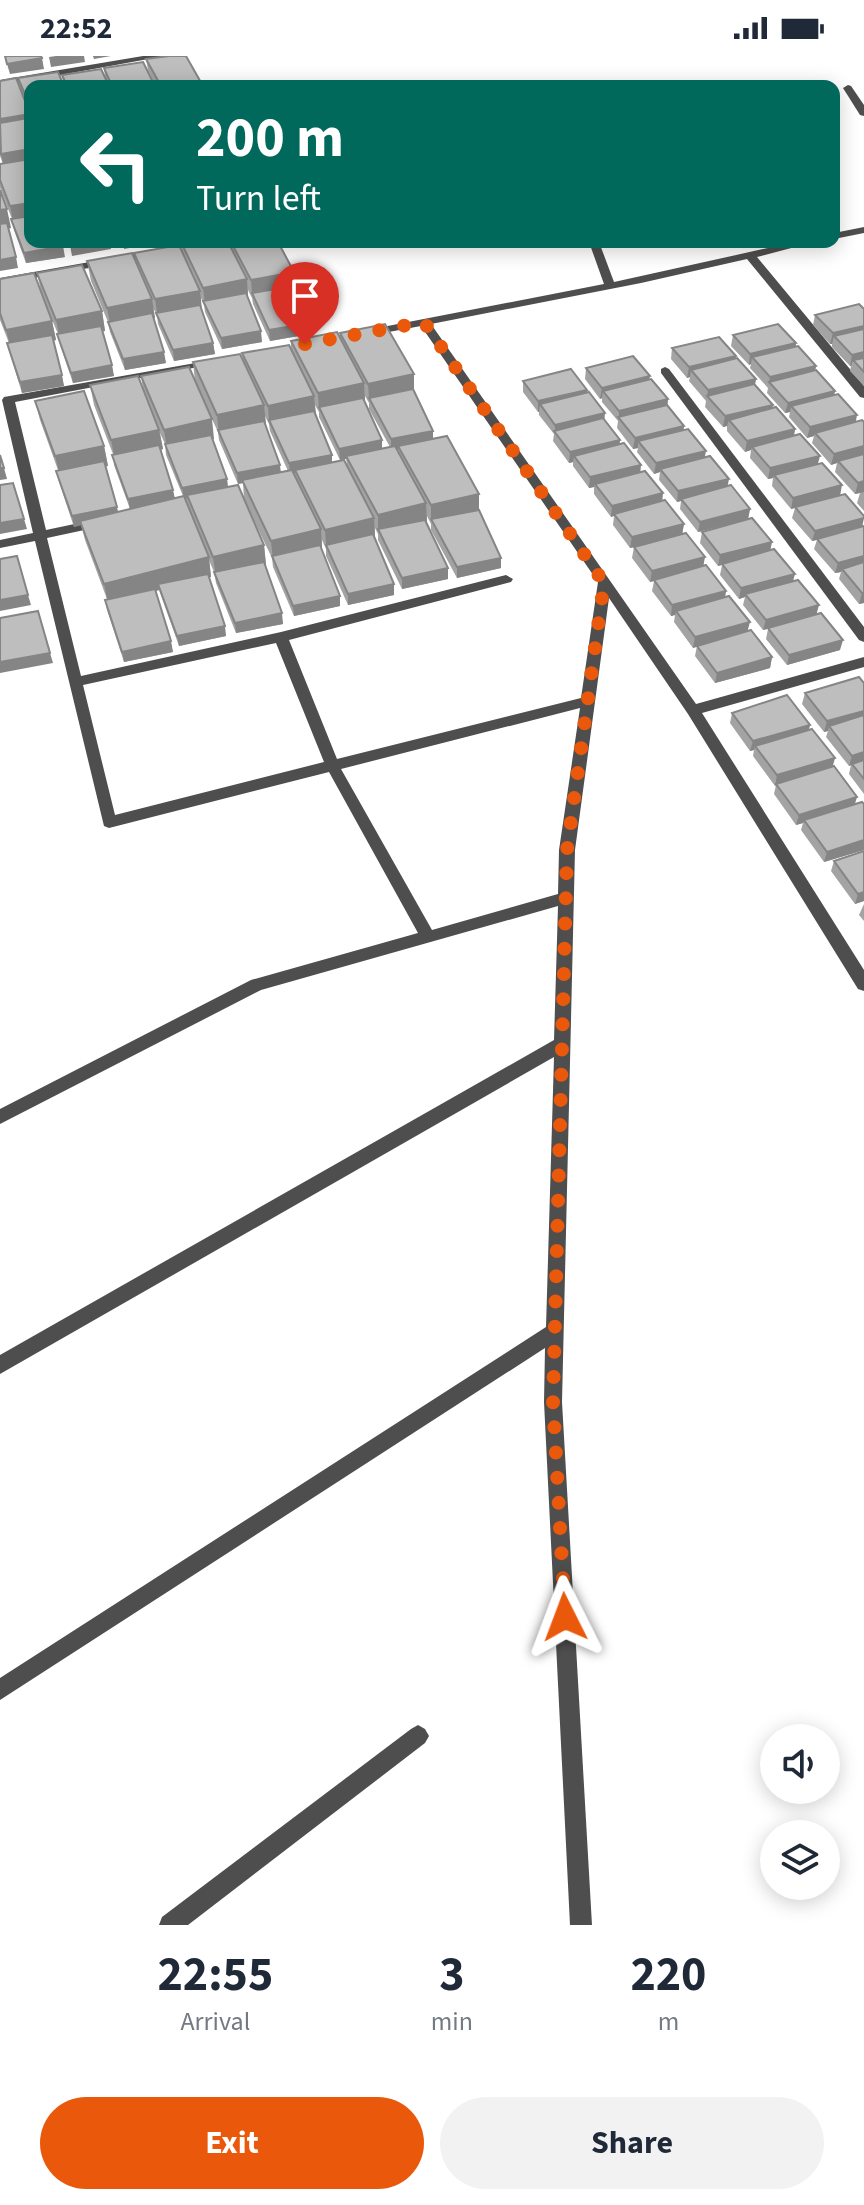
<!DOCTYPE html>
<style>
body{margin:0;font-family:"Source Sans 3",sans-serif;background:#f2f2f3;color:#1f2937;height:100vh;display:flex;flex-direction:column;font-size:30px;white-space:nowrap}
*{box-sizing:border-box;margin:0}
p{font-size:26px;color:#747a83}
.icon{flex:none;width:44px;height:44px;fill:none;stroke:currentColor;stroke-width:2;stroke-linecap:round;stroke-linejoin:round}
.map{position:relative;height:1869px;overflow:hidden}
.sheet{display:flex;flex-direction:column;background:#fff;flex:1}
.sheet>*{flex:none}
.hud{position:absolute;left:24px;top:24px;width:816px;height:168px;border-radius:16px;box-shadow:0 4px 20px #0003;background:#00695c;color:#fff;overflow:hidden}
.buttons{position:absolute;left:760px;top:1668px;display:grid;gap:16px}
.buttons a{display:grid;place-items:center;width:80px;height:80px;border-radius:50%;background:#fff;box-shadow:0 4px 20px #0003;font-size:40px}
.pin{position:absolute;display:grid;place-items:center;width:68px;height:68px;color:#fff;margin:-82px -34px;border-radius:50% 50% 50% 0;rotate:-45deg;box-shadow:0 0 8px #0007}
.pin .icon{rotate:45deg}
.me{position:absolute;width:88px;margin:-44px;rotate:357deg;stroke-linejoin:round;filter:drop-shadow(0 0 6px #0008)}
.turn{display:flex;align-items:center;gap:28px;height:168px;padding:0 40px;font-size:36px}
.turn .icon{width:104px;height:104px;stroke-width:2.5}
.turn b{display:block;font-size:56px;line-height:68px}
.eta{display:flex;justify-content:space-evenly;align-items:center;height:136px;text-align:center}
.eta b{font-size:48px;font-weight:700;line-height:56px}
.cta{display:flex;gap:16px;margin-top:auto;padding:16px 40px}
.cta a{flex:1;height:92px;border-radius:48px;background:#ea580c;color:#fff;font-size:32px;font-weight:700;line-height:92px;text-align:center}
.cta a+a{background:#f2f2f3;color:#1f2937}
.status{display:flex;justify-content:space-between;align-items:center;height:56px;padding:0 40px;background:#fff;direction:ltr}
.status svg{height:22px;fill:currentColor}
.map>svg:first-child{display:block}
.lines{fill:none;stroke-linecap:round;stroke-linejoin:round}
.minor{fill:#4e4e4e;fill-rule:evenodd}
.wall{fill:#a3a3a3;fill-rule:evenodd}
.shaded-wall{fill:#858585}
.building{fill:#bebebe;stroke:#858585;stroke-width:2}
.route{stroke:#ea580c;stroke-width:14;stroke-dasharray:0 25.2}
</style>
<div class="status"><b>22:52</b><svg viewBox="0 0 49 12"><path d="M0 12V9h3v3zM5 12V6h3v6zM10 12V3h3v9zM15 12V0h3v12zM26 1h20v11H26zM47 4h2v5h-2z"/></svg></div>
<div class="map">
<svg width="864" height="1869" viewBox="0 0 864 1869">
<rect width="100%" height="100%" fill="#fff"/>
<g class="lines">
<g class="minor">
<path d="M143,0H165L0,30V24Z"/>
<path d="M848,29L851,30L864,49V60L860,59L843,32Z"/>
<path d="M864,171V177L834,183V177Z"/>
<path d="M589,186H599L614,226L795,186H814L757,201L864,330V342L860,341L747,203L641,227L431,268L696,648L864,601V611L702,657L864,914V935L858,933L688,658L609,542L575,794L562,1346L592,1869H570L544,1346L545,1292L0,1644V1622L546,1271L554,1001L0,1318V1299L554,984L558,850L261,934L0,1068V1053L251,924L418,877L329,716L109,772L104,770L35,485L0,492V484L33,477L2,344L4,341L218,303L220,305L214,308L15,346L46,474L103,462L109,466L103,470L47,482L81,620L281,576L506,519L513,523L511,526L289,584L337,703L581,642L598,526L421,270L367,280L361,277L367,274L604,228ZM276,587L324,706L115,759L83,629ZM580,652L559,794L558,838L432,874L341,713Z"/>
<path d="M157,194L161,195V199L0,228V222Z"/>
<path d="M665,311L669,313L864,571V586L859,584L661,317V313Z"/>
<path d="M418,1669L425,1673L429,1680L425,1687L188,1869H159L162,1861L411,1673Z"/>
</g>
</g>
<g class="wall">
<path d="M146,3L203,30H156L148,14Z"/>
<path d="M104,12L155,30H64L62,19L105,21Z"/>
<path d="M18,22L30,30V55L20,33Z"/>
<path d="M0,25L30,186L65,201L26,207L14,174L12,163L0,132V108H3L0,100Z"/>
<path d="M181,186H278L296,235L310,267V278L270,285L253,248L252,242L248,234V243L262,286L222,293L205,256L204,249L201,242V254L213,287L215,298L174,305L158,268L157,259L153,252L155,262L153,263L166,307L125,314L110,276L108,266L91,225L87,205H136L134,197L182,196Z"/>
<path d="M37,217L102,255L105,275H102L114,320L73,327L60,289L58,278L48,254L52,265L56,284L53,285L64,330L22,337L10,298L7,287H9L0,264V223L41,235Z"/>
<path d="M864,253V330L850,315L851,310H850L832,291V288H830L813,269L815,259Z"/>
<path d="M340,277L414,335L433,383L479,438V454L501,502V512L457,522L431,474V468L427,460V467L448,512V523L402,533L378,484V478L375,472V482L394,539L348,549L326,500V493L322,484V493H321L340,550L294,560L273,511L272,502L244,444L243,427L238,428L219,384L218,376L195,326L193,306L243,304L242,297L291,294V285L340,283ZM365,340L369,347V353L390,391L382,392V384L365,346ZM315,349L319,356V361L340,404L346,403L347,408L332,406L316,359ZM265,360L269,368L270,375L288,415L281,416L266,369Z"/>
<path d="M733,279L796,287V290L816,310L815,314L835,335L834,339L856,366H864V455L857,447L860,437L855,438L835,416L837,407L831,409L812,387L814,380L807,382L789,361L790,356L785,357L767,337L768,332L750,312L751,308L749,309L731,290Z"/>
<path d="M672,292L736,300V303L756,323L755,328L772,352L795,373L794,380L818,408L863,470L864,547L859,548L839,523L841,516L835,517L814,493L817,484L812,485L792,462L795,452L791,453L772,430L773,422L768,423L750,402L751,394L745,396L727,375V370L723,371L705,351L706,345L689,325L690,321L687,322L671,303Z"/>
<path d="M586,312L649,323L668,343L667,349L684,374L727,430L750,453L748,463L793,525L840,594L787,609L766,583L768,573L763,574L743,549L745,541L739,543L720,519L722,509L718,510L700,487L702,476L718,471L698,476L680,453L681,445L677,446L659,424L660,416L654,418L637,396L638,392L633,393L617,372L618,365L602,346V342L600,343L585,323Z"/>
<path d="M141,320L214,383H213L227,423L228,431L264,489L266,509H265L283,568L236,577L216,527L214,516L209,504L211,521H209L226,580L179,590L159,534L156,535L173,596L124,606L107,554L105,544L107,543L85,484L81,469L74,471L59,426L56,415L58,414L40,364L35,345L104,390L108,410H106L118,456L130,453L114,409L113,398L94,349L90,329L143,333ZM160,377L165,388L166,399L183,440L175,442L161,394L163,393Z"/>
<path d="M523,325L587,334V337L620,388L662,445L684,468L682,478L703,510L726,535L725,541L748,576L772,601L770,612L715,627L695,600L697,590L693,592L674,566L675,559L671,560L652,535L654,525L650,526L632,502L634,491L649,487L630,492L613,469L614,460L611,461L594,438V431L589,432L573,410V406L569,407L553,385L554,378L539,359V356H538L523,336Z"/>
<path d="M864,627V738L849,718L851,709L849,710L826,681L828,675L824,676L802,648L805,637Z"/>
<path d="M732,657L810,669L809,673L855,748H864V794L824,806L801,774L803,767L796,769L774,738L776,729L775,730L753,700L754,694L750,695L730,667Z"/>
<path d="M834,805L864,845L855,848L831,815Z"/>
<path d="M864,848V865L859,859Z"/>
</g>
<g class="shaded-wall">
<path d="M56,0H84L85,6L51,11L49,1Z"/>
<path d="M93,0H111L94,3Z"/>
<path d="M42,2L44,13L10,18L7,8Z"/>
<path d="M30,58V69L0,74V63Z"/>
<path d="M30,93V104L3,108L1,98Z"/>
<path d="M30,147V167L14,170L10,150Z"/>
<path d="M7,153L11,172L0,174V154Z"/>
<path d="M89,186H110L111,193L72,200L70,189Z"/>
<path d="M123,186H162L124,193Z"/>
<path d="M63,190L65,201L26,207L24,197Z"/>
<path d="M16,201L18,212L0,215V204Z"/>
<path d="M294,216L296,235L252,239L251,224Z"/>
<path d="M247,223L248,243L205,248L203,232Z"/>
<path d="M200,235L202,254L158,263L155,243Z"/>
<path d="M152,243L155,262L111,272L107,252Z"/>
<path d="M102,255L105,275L60,284L56,264Z"/>
<path d="M52,265L56,284L11,293L6,274Z"/>
<path d="M310,267V278L270,285L269,274Z"/>
<path d="M864,270V280H834L832,288H830L833,277Z"/>
<path d="M261,275L262,286L222,293L221,282Z"/>
<path d="M213,287L215,298L174,305L173,294Z"/>
<path d="M796,287L794,298L752,301L751,308L749,309L750,298Z"/>
<path d="M164,296L166,307L125,314L123,303Z"/>
<path d="M864,296V307L853,304L851,310H850L852,299Z"/>
<path d="M736,300L734,311L691,314L690,321L687,322L689,311Z"/>
<path d="M112,309L114,320L73,327L71,317Z"/>
<path d="M816,310L814,321L769,326L768,332L770,321Z"/>
<path d="M414,318V338L369,342L368,328Z"/>
<path d="M62,319L64,330L22,337L20,326Z"/>
<path d="M650,320L648,331L603,335L602,342L600,343L602,332Z"/>
<path d="M756,323L754,334L707,340L708,334Z"/>
<path d="M364,327L365,346L319,351V356L318,337Z"/>
<path d="M587,334L586,344L540,348L539,356H538V345Z"/>
<path d="M835,335L832,346L791,350L790,356L785,357L788,347Z"/>
<path d="M314,340L316,360L269,366L268,350Z"/>
<path d="M668,343L667,354L619,362V355Z"/>
<path d="M264,349L266,369L219,379L217,359Z"/>
<path d="M773,349L771,359L729,364L727,370L723,371L725,360Z"/>
<path d="M605,357L604,368L555,376V369Z"/>
<path d="M857,359L855,370L815,377L814,380L807,382L810,371Z"/>
<path d="M212,363L214,383L167,394L164,374Z"/>
<path d="M684,370L683,381L638,385V392L633,393L635,382Z"/>
<path d="M795,373L793,384L752,391L751,394L745,396L747,385Z"/>
<path d="M159,374L163,393L115,404L111,384Z"/>
<path d="M433,375V386L398,390V393L391,394V383Z"/>
<path d="M382,384V395L346,400V403L340,404L339,393Z"/>
<path d="M620,384L619,395L574,400L573,406L569,407L570,396Z"/>
<path d="M104,390L108,410L60,420L55,400Z"/>
<path d="M864,390V401L838,405L837,407L831,409L834,398Z"/>
<path d="M706,395L704,405L660,413V416L654,418L656,407Z"/>
<path d="M332,399V409L295,414V417L290,418L289,407Z"/>
<path d="M820,400L817,411L774,419L773,422L768,423L770,412Z"/>
<path d="M280,409L281,419L242,424L243,427L238,428L237,417Z"/>
<path d="M641,409L640,420L595,428L594,431L589,432L590,421Z"/>
<path d="M0,412H4L7,423L0,424Z"/>
<path d="M227,423L228,434L184,443L182,432Z"/>
<path d="M729,423L727,433L681,443V445L677,446L678,435Z"/>
<path d="M864,425V436L855,438L858,427Z"/>
<path d="M842,429L840,440L791,453L793,442Z"/>
<path d="M173,434L175,445L130,454L128,443Z"/>
<path d="M663,437L662,448L614,458V460L611,461L612,450Z"/>
<path d="M479,438V457L431,463V468V449Z"/>
<path d="M426,447L427,467L378,474V459Z"/>
<path d="M117,451L119,462L80,465L81,469L74,471L72,460Z"/>
<path d="M750,453L748,463L698,476L700,466Z"/>
<path d="M374,462L375,482L327,493L326,489L325,474Z"/>
<path d="M864,462L862,472L812,485L815,475Z"/>
<path d="M24,463L27,473L0,478V467Z"/>
<path d="M684,468L682,479L630,492L632,481Z"/>
<path d="M321,473L322,493L273,505L271,485Z"/>
<path d="M772,486L770,496L718,510L720,499Z"/>
<path d="M264,489L266,509L216,521L213,501Z"/>
<path d="M864,500V510L842,513L841,516L835,517L838,507Z"/>
<path d="M209,501L211,521L160,534L158,528L159,534L108,548L104,528Z"/>
<path d="M705,501L703,512L650,526L652,515Z"/>
<path d="M501,502V512L457,522V511Z"/>
<path d="M448,512V523L402,533V522Z"/>
<path d="M795,518L792,529L745,538V541L739,543L741,532Z"/>
<path d="M394,528V539L348,549V538Z"/>
<path d="M726,535L724,546L676,555L675,559L671,560L672,549Z"/>
<path d="M862,537H864V547L859,548Z"/>
<path d="M28,539L31,549L0,555V544Z"/>
<path d="M340,540V550L294,560L293,550Z"/>
<path d="M819,549L816,560L763,574L766,564Z"/>
<path d="M282,557L283,568L236,577L235,567Z"/>
<path d="M750,566L747,577L693,592L695,581Z"/>
<path d="M225,570L226,580L179,590L177,580Z"/>
<path d="M843,584L840,594L787,609L789,599Z"/>
<path d="M171,585L173,596L124,606L122,596Z"/>
<path d="M50,597L53,607L0,617V606Z"/>
<path d="M772,601L770,612L715,627L717,617Z"/>
<path d="M864,655V664L829,670L828,675L824,676L827,665Z"/>
<path d="M810,669L807,679L755,690L754,694L750,695L753,685Z"/>
<path d="M864,696V705L849,710L852,700Z"/>
<path d="M835,702L832,713L775,730L777,719Z"/>
<path d="M857,741L854,751L804,764L803,767L796,769L799,759Z"/>
<path d="M864,784V794L824,806L827,796Z"/>
<path d="M864,836V845L855,848L858,838Z"/>
</g>
<g class="building">
<path d="M5,0H41L42,2L7,8Z"/>
<path d="M169,0H186L203,30H161L146,3Z"/>
<path d="M143,6L155,30H112L104,12Z"/>
<path d="M101,13L109,30H67L62,19Z"/>
<path d="M58,16L64,30H30V50L18,22Z"/>
<path d="M16,22L30,58L0,63V25Z"/>
<path d="M28,62L30,68V93L1,98L0,67Z"/>
<path d="M30,103V147L10,150L0,124V108Z"/>
<path d="M0,134L7,153L0,154Z"/>
<path d="M30,160V186H61L63,190L24,197L11,163Z"/>
<path d="M7,167L16,201L0,204V168Z"/>
<path d="M69,186H89L70,189Z"/>
<path d="M181,186H228L247,223L203,232Z"/>
<path d="M231,186H278L294,216L251,224Z"/>
<path d="M179,189L200,235L155,243L134,197Z"/>
<path d="M132,197L152,243L107,252L87,205Z"/>
<path d="M82,209L102,255L56,264L37,217Z"/>
<path d="M34,217L52,265L6,274L0,257V223Z"/>
<path d="M293,230L310,267L269,274L252,237Z"/>
<path d="M246,237L261,275L221,282L203,245Z"/>
<path d="M859,248L864,253V270L833,277L815,259Z"/>
<path d="M200,249L213,287L173,294L156,257Z"/>
<path d="M152,257L164,296L123,303L108,266Z"/>
<path d="M385,268L414,318L368,328L340,277Z"/>
<path d="M778,268L796,287L750,298L733,279Z"/>
<path d="M101,270L112,309L71,317L57,278Z"/>
<path d="M864,273V296L852,299L834,280Z"/>
<path d="M337,276L364,327L318,337L291,285Z"/>
<path d="M52,279L62,319L20,326L7,287Z"/>
<path d="M719,281L736,300L689,311L672,292Z"/>
<path d="M289,289L314,340L268,350L242,297Z"/>
<path d="M798,290L816,310L770,321L752,301Z"/>
<path d="M240,298L264,349L217,359L193,306Z"/>
<path d="M633,300L650,320L602,332L586,312Z"/>
<path d="M737,302L756,323L708,334L691,314Z"/>
<path d="M864,302V316L853,304Z"/>
<path d="M189,311L212,363L164,374L141,320Z"/>
<path d="M571,313L587,334L538,345L523,325Z"/>
<path d="M816,314L835,335L788,347L769,326Z"/>
<path d="M138,320L159,374L111,384L90,329Z"/>
<path d="M651,323L668,343L619,355L603,335Z"/>
<path d="M754,328L773,349L725,360L707,340Z"/>
<path d="M413,333L433,375L391,383L369,342Z"/>
<path d="M84,335L104,390L55,400L35,345Z"/>
<path d="M589,336L605,357L555,369L540,348Z"/>
<path d="M838,338L857,359L810,371L791,350Z"/>
<path d="M363,342L382,384L339,393L319,351Z"/>
<path d="M667,349L684,370L635,382L618,361Z"/>
<path d="M776,351L795,373L747,385L729,364Z"/>
<path d="M314,355L332,399L289,407L269,364Z"/>
<path d="M603,362L620,384L570,396L554,375Z"/>
<path d="M862,364L864,366V390L834,398L815,377Z"/>
<path d="M264,365L280,409L237,417L218,374Z"/>
<path d="M688,373L706,395L656,407L638,385Z"/>
<path d="M800,378L820,400L770,412L752,391Z"/>
<path d="M211,379L227,423L182,432L165,388Z"/>
<path d="M447,380L479,438L431,449L398,390Z"/>
<path d="M624,387L641,409L590,421L574,400Z"/>
<path d="M159,389L173,434L128,443L112,399Z"/>
<path d="M395,390L426,447L378,459L346,400Z"/>
<path d="M864,398V425L858,427L838,405Z"/>
<path d="M0,399L4,412H0Z"/>
<path d="M710,400L729,423L678,435L660,413Z"/>
<path d="M344,404L374,462L325,474L295,414Z"/>
<path d="M104,405L117,451L72,460L56,415Z"/>
<path d="M822,407L842,429L793,442L774,419Z"/>
<path d="M292,414L321,473L271,485L242,424Z"/>
<path d="M645,415L663,437L612,450L595,428Z"/>
<path d="M13,427L24,463L0,467V429Z"/>
<path d="M238,429L264,489L213,501L187,439Z"/>
<path d="M731,429L750,453L700,466L681,443Z"/>
<path d="M845,438L864,460V462L815,475L795,451Z"/>
<path d="M184,440L209,501L104,528L80,465Z"/>
<path d="M665,444L684,468L632,481L614,458Z"/>
<path d="M479,454L501,502L457,511L431,463Z"/>
<path d="M752,462L772,486L720,499L702,476Z"/>
<path d="M425,464L448,512L402,522L378,473Z"/>
<path d="M864,470V500L838,507L817,483Z"/>
<path d="M686,477L705,501L652,515L634,491Z"/>
<path d="M373,478L394,528L348,538L326,489Z"/>
<path d="M320,489L340,540L293,550L272,500Z"/>
<path d="M774,493L795,518L741,532L722,508Z"/>
<path d="M17,500L28,539L0,544V503Z"/>
<path d="M264,506L282,557L235,567L214,516Z"/>
<path d="M864,506V537H862L842,513Z"/>
<path d="M706,509L726,535L672,549L654,524Z"/>
<path d="M208,518L225,570L177,580L158,528Z"/>
<path d="M798,524L819,549L766,564L745,538Z"/>
<path d="M155,533L171,585L122,596L105,544Z"/>
<path d="M729,540L750,566L695,581L676,555Z"/>
<path d="M38,555L50,597L0,606V562Z"/>
<path d="M821,557L843,584L789,599L768,572Z"/>
<path d="M751,574L772,601L717,617L697,590Z"/>
<path d="M859,621L864,627V655L827,665L805,637Z"/>
<path d="M787,639L810,669L753,685L732,657Z"/>
<path d="M864,659V696L852,700L829,670Z"/>
<path d="M812,673L835,702L777,719L755,690Z"/>
<path d="M864,704V723L852,708Z"/>
<path d="M834,710L857,741L799,759L776,728Z"/>
<path d="M862,746L864,748V784L827,796L804,764Z"/>
<path d="M864,795V836L858,838L834,805Z"/>
</g>
<g class="lines">
<path class="route" d="M305,288L424,266L604,527L567,794L553,1346L565,1561"/>
</g>
</svg>
<div class="buttons">
<a><svg class="icon" aria-label="sound" viewBox="0 0 24 24"><path d="M4 9h4l5-4v14l-5-4H4zM17 9q2 3 0 6"/></svg></a>
<a><svg class="icon" aria-label="layers" viewBox="0 0 24 24"><path d="M12 4l9 5-9 5-9-5zM3 14l9 5 9-5"/></svg></a>
</div>
<div class="pin" style="left:305px;top:288px;background:#d93025"><svg class="icon" aria-label="arrive" viewBox="0 0 24 24"><path d="M6 21V4h12l-3 4 3 4H6"/></svg></div>
<svg class="me" style="left:565px;top:1561px" viewBox="-20 -20 40 40"><path d="M0-17L14 15 0 8-14 15z" fill="#ea580c" stroke="#fff" stroke-width="4"/></svg>
<div class="hud">
<div class="turn"><svg class="icon" aria-label="left" viewBox="0 0 24 24"><path d="M17 20v-9H6M10 6l-5 5 5 5"/></svg><div><b>200 m</b>Turn left</div></div>
</div>
</div>
<section class="sheet">
<div class="eta">
<div><b>22:55</b><p>Arrival</p></div>
<div><b>3</b><p>min</p></div>
<div><b>220</b><p>m</p></div>
</div>
<div class="cta"><a>Exit</a><a>Share</a></div>
</section>
